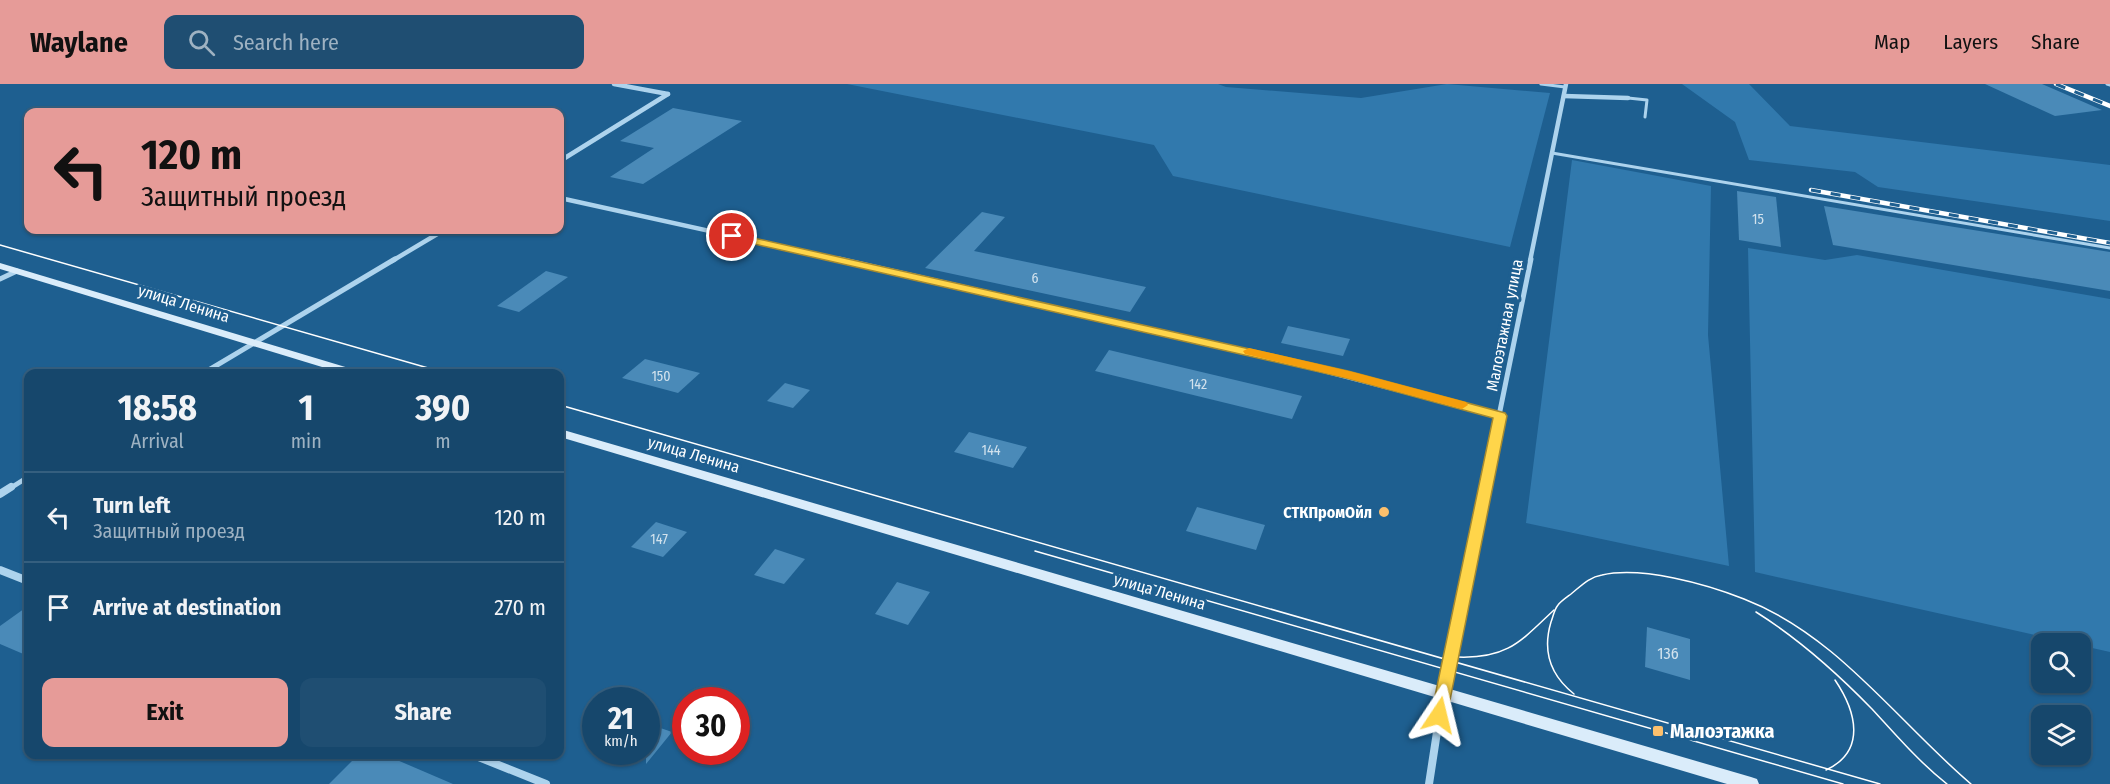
<!DOCTYPE html>
<meta charset="utf-8">
<style>
body{margin:0;font-family:"Fira Sans Condensed",sans-serif;background:#1f4e72;color:#f1f3f6;height:100vh;display:flex;flex-direction:column;font-size:22px;white-space:nowrap}
*{box-sizing:border-box;margin:0}
p{font-size:20px;color:#9eb2c2}
.icon{flex:none;width:33px;height:33px;fill:none;stroke:currentColor;stroke-width:2;stroke-linecap:round;stroke-linejoin:round}
.map{position:relative;flex:1;overflow:hidden}
.drawer{position:absolute;left:24px;top:285px;width:540px;height:390px;display:flex;flex-direction:column;background:#16476c;border-radius:12px;box-shadow:0 2px 4px #0004,0 0 0 2px #355f7f}
.drawer>*{flex:none}
.guide{position:absolute;left:24px;top:24px;width:540px;height:126px;border-radius:12px;box-shadow:0 2px 4px #0004,0 0 0 2px #355f7f;background:#e69b98;color:#111;overflow:hidden}
.buttons{position:absolute;left:2031px;top:549px;display:grid;gap:12px}
.buttons a{display:grid;place-items:center;width:60px;height:60px;border-radius:12px;background:#16476c;box-shadow:0 2px 4px #0004,0 0 0 2px #355f7f;font-size:30px}
.speed{position:absolute;left:582px;top:603px;display:flex;gap:12px;font-size:30px;font-weight:700;text-align:center}
.speed>*{display:grid;place-content:center;width:78px;height:78px;border-radius:50%;background:#16476c;box-shadow:0 2px 4px #0004,0 0 0 2px #355f7f;line-height:1}
.speed small{font-size:15px;font-weight:400}
.speed .limit{border:9px solid #d22;background:#fff;color:#111}
.pin{position:absolute;display:grid;place-items:center;width:51px;height:51px;color:#fff;margin:-26px;border:3px solid #fff;border-radius:50%;box-shadow:0 2px 6px #0007}
.me{position:absolute;width:66px;margin:-33px;rotate:10deg;stroke-linejoin:round;filter:drop-shadow(0 0 4px #0008)}
.turn{display:flex;align-items:center;gap:21px;height:126px;padding:0 18px;font-size:27px}
.turn .icon{width:78px;height:78px;stroke-width:2.5}
.turn b{display:block;font-size:42px;line-height:51px}
.eta{display:flex;justify-content:space-evenly;align-items:center;height:102px;text-align:center}
.eta b{font-size:36px;font-weight:700;line-height:42px}
.cta{display:flex;gap:12px;margin-top:auto;padding:12px 18px}
.cta a{flex:1;height:69px;border-radius:12px;background:#e69b98;color:#111;font-size:24px;font-weight:700;line-height:69px;text-align:center}
.cta a+a{background:#1f4e72;color:#f1f3f6}
ul{padding:0;list-style:none}
li{display:flex;align-items:center;gap:18px;height:90px;padding:0 18px;border-top:2px solid #355f7f}
li div{flex:1}
li b{display:block;font-size:22px}
li em{font-style:normal}
header{display:flex;align-items:center;gap:36px;box-sizing:border-box;height:84px;padding:0 30px;background:#e69b98;color:#111}
header strong{font-size:28px}
nav{display:flex;gap:33px;margin-inline-start:auto;font-size:21px}
.search{width:420px;height:54px;background:#1f4e72;display:flex;align-items:center;gap:15px;box-sizing:border-box;padding:0 21px;border-radius:12px;color:#9eb2c2;font-size:22px}
.map>svg:first-child{display:block}
.green{fill:#3179ad}
.building{fill:#4a8ab8}
.lines{fill:none;stroke-linecap:round;stroke-linejoin:round}
.lane{stroke:#add3ed;stroke-width:3}
.street-far2{stroke:#add3ed;stroke-width:4.5}
.street-far1{stroke:#add3ed;stroke-width:5}
.street{stroke:#add3ed;stroke-width:8}
.secondary{fill:#daecfa;fill-rule:evenodd}
.tram{stroke:#fff;stroke-width:1.5}
.rail-casing{stroke:#fff;stroke-width:4.5}
.rail{stroke:#1e5f90;stroke-width:3;stroke-dasharray:10;stroke-linecap:butt}
.route{fill:#ffd54a;stroke:#a68a30;stroke-width:1.5}
.slow{fill:#f59e0b}
.poi-dot{fill:#fcc06d;stroke:#1e5f90;stroke-width:2}
.labels{text-anchor:middle;stroke-width:6;stroke-linejoin:round;paint-order:stroke}
.number-label{font-size:14px;fill:#d2e2ed}
.street-label{font-size:16px;fill:#fff;stroke:#1e5f90}
.poi-label{font-size:16px;font-weight:bold;fill:#fff;stroke:#1e5f90;text-anchor:end}
.near-number-label{font-size:16px;fill:#d2e2ed}
.near-poi-label{font-size:20px;font-weight:bold;fill:#fff;stroke:#1e5f90;text-anchor:start}
</style>
<header>
<strong>Waylane</strong>
<div class="search"><svg class="icon" aria-label="search" viewBox="0 0 24 24"><circle cx="10" cy="10" r="6"/><path d="M15 15l6 6"/></svg>Search here</div>
<nav><a>Map</a><a>Layers</a><a>Share</a></nav>
</header>
<div class="map">
<svg width="2110" height="700" viewBox="0 0 2110 700">
<rect width="100%" height="100%" fill="#1e5f90"/>
<g class="green">
<path d="M847,0H1218L1226,3L1361,14L1447,0L1550,9L1510,163L1173,92L1154,61Z"/>
<path d="M1682,0H1749L1790,42L2110,81V137L1878,103L1855,88L1749,76L1735,38Z"/>
<path d="M1572,76L1711,102L1708,251L1729,482L1526,439Z"/>
<path d="M1748,164L1825,176L1857,171L2110,215V568L1755,488Z"/>
</g>
<g class="building">
<path d="M1985,0H2042L2102,26L2055,32Z"/>
<path d="M673,24L742,37L643,100L610,93L654,64L620,57Z"/>
<path d="M1737,107L1776,113L1781,163L1739,156Z"/>
<path d="M1824,122L2110,168V207L1833,161Z"/>
<path d="M982,128L1005,133L974,167L1146,203L1130,228L925,184Z"/>
<path d="M546,187L568,193L519,228L497,222Z"/>
<path d="M1288,242L1350,255L1343,272L1281,259Z"/>
<path d="M1109,266L1302,312L1292,335L1095,287Z"/>
<path d="M645,275L700,289L678,309L622,294Z"/>
<path d="M785,299L810,306L793,324L767,317Z"/>
<path d="M969,348L1027,363L1013,384L954,368Z"/>
<path d="M1197,423L1265,441L1256,466L1186,447Z"/>
<path d="M656,438L687,448L663,473L631,463Z"/>
<path d="M775,465L805,475L784,500L754,491Z"/>
<path d="M897,498L930,508L908,541L875,530Z"/>
<path d="M28,522V572L0,560V542Z"/>
<path d="M1647,543L1690,555V596L1645,583Z"/>
<path d="M646,639L672,648L646,680Z"/>
<path d="M359,670H383L453,700H329Z"/>
</g>
<g class="lines">
<g class="lane">
<path d="M1541,0L1565,3"/>
<path d="M2107,0L2110,1"/>
<path d="M1628,14L1647,16L1645,33"/>
<path d="M1552,69L2110,164"/>
</g>
<g class="street-far2">
<path d="M614,0L668,10"/>
<path d="M1564,12L1628,14"/>
<path d="M560,77L668,10"/>
<path d="M560,114L846,177"/>
<path d="M392,177L444,146"/>
<path d="M1530,177L1566,0"/>
</g>
<g class="street-far1">
<path d="M839,175L1266,272L1500,332"/>
<path d="M0,195L17,187"/>
<path d="M202,290L395,175"/>
<path d="M9,405L28,393"/>
<path d="M1484,405L1531,175"/>
</g>
<g class="street">
<path d="M0,410L11,403"/>
<path d="M0,486L28,497"/>
<path d="M471,670L546,700"/>
<path d="M1429,700L1443,609L1485,403"/>
</g>
<g class="secondary">
<path d="M0,179L362,288L363,290H345L0,185Z"/>
<path d="M560,345L1751,693L1757,695L1759,700H1727L560,353Z"/>
</g>
<g class="tram">
<path d="M0,161L449,290"/>
<path d="M560,321L1880,700"/>
<path d="M1035,467L1843,700"/>
<path d="M1756,528C1799,555 1837,589 1872,625C1896,651 1919,678 1947,700"/>
<path d="M1457,573C1507,575 1520,558 1554,526"/>
<path d="M1574,610C1550,591 1542,568 1551,538C1553,533 1554,526 1558,521C1561,517 1567,513 1571,510C1581,502 1589,493 1602,491C1642,482 1706,500 1744,515C1837,551 1897,637 1971,700"/>
<path d="M1826,686C1867,667 1856,627 1835,596"/>
</g>
<g class="rail-casing">
<g id="rail">
<path d="M2056,0L2110,22"/>
<path d="M1811,106L2110,159"/>
</g>
</g>
<use href="#rail" class="rail"/>
</g>
<path class="route" d="M732,149L1348,287L1505,329L1507,332L1446,636L1439,639L1433,636L1431,631L1493,334L1346,294L728,154V150Z"/>
<path class="slow" d="M1249,264L1353,288L1466,318L1468,321L1462,325L1346,294L1245,270L1243,267Z"/>
<g class="poi-dot">
<circle cx="1384" cy="428" r="6"/>
<rect x="1652" y="641" width="12" height="12" rx="3"/>
</g>
<g class="labels">
<g class="number-label">
<text x="1758" y="140">15</text>
<text x="1035" y="199">6</text>
<text x="661" y="297">150</text>
<text x="1198" y="305">142</text>
<text x="991" y="371">144</text>
<text x="659" y="460">147</text>
</g>
<g class="street-label">
<text transform="translate(184 219) rotate(17)" y="6">улица Ленина</text>
<text transform="translate(1504 241) rotate(-79)" y="6">Малоэтажная улица</text>
<text transform="translate(694 370) rotate(16)" y="6">улица Ленина</text>
<text transform="translate(1160 507) rotate(16)" y="6">улица Ленина</text>
</g>
<g class="poi-label">
<text x="1372" y="434">СТКПромОйл</text>
</g>
<g class="near-number-label">
<text x="1668" y="575">136</text>
</g>
<g class="near-poi-label">
<text x="1670" y="654">Малоэтажка</text>
</g>
</g>
</svg>
<div class="buttons">
<a><svg class="icon" aria-label="search" viewBox="0 0 24 24"><circle cx="10" cy="10" r="6"/><path d="M15 15l6 6"/></svg></a>
<a><svg class="icon" aria-label="layers" viewBox="0 0 24 24"><path d="M12 4l9 5-9 5-9-5zM3 14l9 5 9-5"/></svg></a>
</div>
<div class="speed"><div>21<small>km/h</small></div><div class="limit">30</div></div>
<div class="pin" style="left:732px;top:152px;background:#d93025"><svg class="icon" aria-label="arrive" viewBox="0 0 24 24"><path d="M6 21V4h12l-3 4 3 4H6"/></svg></div>
<svg class="me" style="left:1439px;top:631px" viewBox="-20 -20 40 40"><path d="M0-17L14 15 0 8-14 15z" fill="#ffd54a" stroke="#fff" stroke-width="4"/></svg>
<div class="guide">
<div class="turn"><svg class="icon" aria-label="left" viewBox="0 0 24 24"><path d="M17 20v-9H6M10 6l-5 5 5 5"/></svg><div><b>120 m</b>Защитный проезд</div></div>
</div>
<section class="drawer">
<div class="eta">
<div><b>18:58</b><p>Arrival</p></div>
<div><b>1</b><p>min</p></div>
<div><b>390</b><p>m</p></div>
</div>
<ul>
<li><svg class="icon" aria-label="left" viewBox="0 0 24 24"><path d="M17 20v-9H6M10 6l-5 5 5 5"/></svg><div><b>Turn left</b><p>Защитный проезд</p></div><em>120 m</em></li>
<li><svg class="icon" aria-label="arrive" viewBox="0 0 24 24"><path d="M6 21V4h12l-3 4 3 4H6"/></svg><div><b>Arrive at destination</b></div><em>270 m</em></li>
</ul>
<div class="cta"><a>Exit</a><a>Share</a></div>
</section>
</div>
